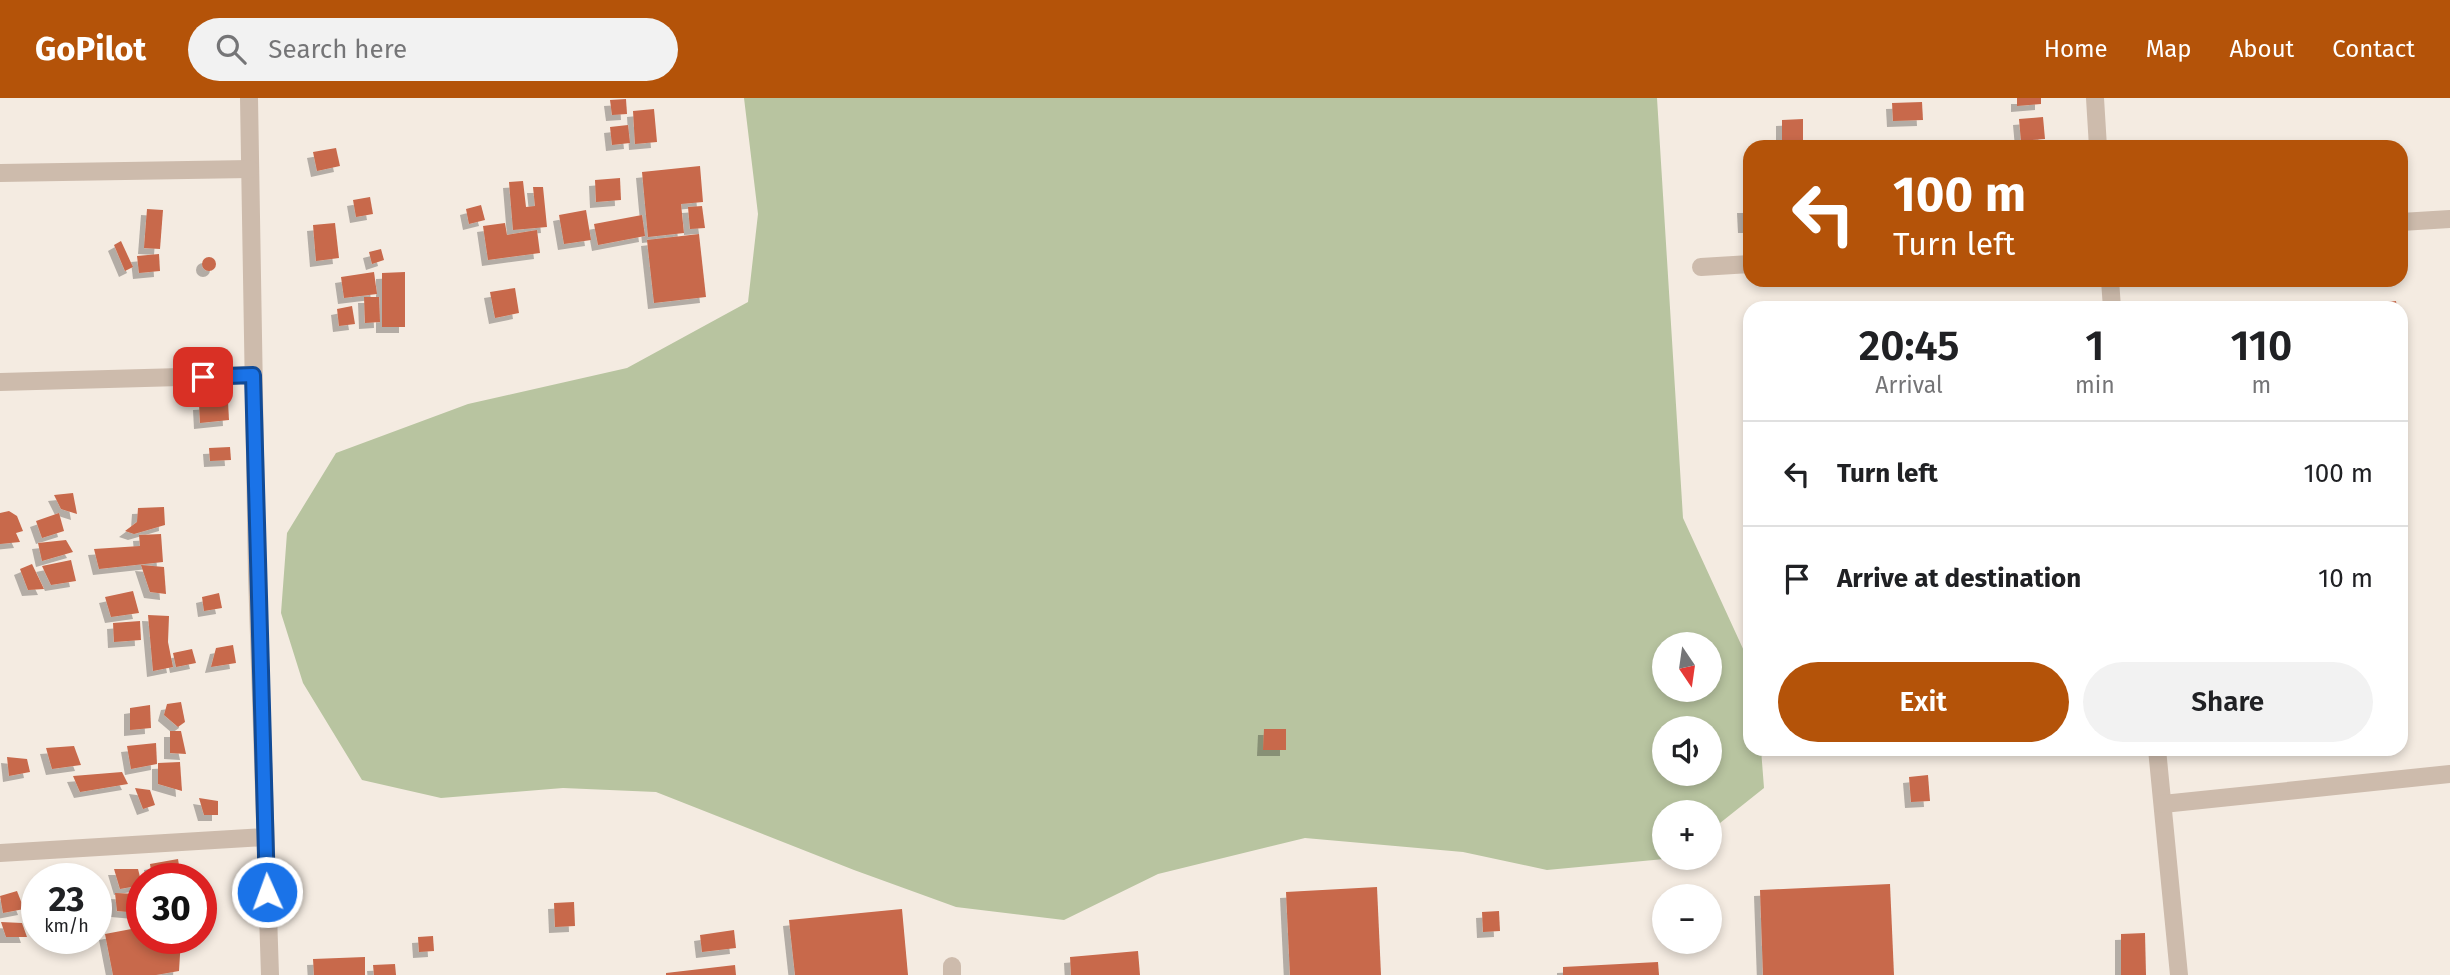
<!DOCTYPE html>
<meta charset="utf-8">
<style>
body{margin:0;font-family:"Fira Sans",sans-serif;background:#f2f2f2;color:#202124;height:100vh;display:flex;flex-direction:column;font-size:26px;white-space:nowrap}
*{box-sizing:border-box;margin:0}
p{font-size:23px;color:#757577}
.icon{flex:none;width:38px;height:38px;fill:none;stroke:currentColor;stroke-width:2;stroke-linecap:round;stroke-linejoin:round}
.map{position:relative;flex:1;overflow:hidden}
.panel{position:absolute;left:1743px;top:203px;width:665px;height:455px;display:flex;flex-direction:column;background:#fff;border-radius:21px;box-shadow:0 4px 10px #0003}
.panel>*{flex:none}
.guide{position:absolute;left:1743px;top:42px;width:665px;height:147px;border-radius:21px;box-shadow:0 4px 10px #0003;background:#b45309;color:#fff;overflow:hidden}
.needle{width:46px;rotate:167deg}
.controls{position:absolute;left:1652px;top:534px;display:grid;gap:14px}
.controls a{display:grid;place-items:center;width:70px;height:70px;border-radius:50%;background:#fff;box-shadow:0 4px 10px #0003;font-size:35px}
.speed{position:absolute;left:21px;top:765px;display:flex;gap:14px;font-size:35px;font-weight:700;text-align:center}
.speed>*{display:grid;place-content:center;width:91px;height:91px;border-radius:50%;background:#fff;box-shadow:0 4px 10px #0003;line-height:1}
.speed small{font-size:18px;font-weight:400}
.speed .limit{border:10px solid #d22;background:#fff;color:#111}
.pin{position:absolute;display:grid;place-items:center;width:60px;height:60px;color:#fff;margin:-30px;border-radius:14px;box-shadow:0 4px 10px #0006}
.me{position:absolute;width:77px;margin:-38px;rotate:358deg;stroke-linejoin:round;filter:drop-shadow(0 0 5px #0008)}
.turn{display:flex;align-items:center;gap:24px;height:147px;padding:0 35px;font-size:32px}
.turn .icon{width:91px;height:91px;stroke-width:2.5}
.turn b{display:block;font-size:49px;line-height:60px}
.eta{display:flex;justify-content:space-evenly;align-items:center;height:119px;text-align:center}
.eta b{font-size:42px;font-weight:600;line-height:49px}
.cta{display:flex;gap:14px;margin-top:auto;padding:14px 35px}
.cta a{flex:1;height:80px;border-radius:42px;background:#b45309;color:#fff;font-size:28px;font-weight:600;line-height:80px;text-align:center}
.cta a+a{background:#f2f2f2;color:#202124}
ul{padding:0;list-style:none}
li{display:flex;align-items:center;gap:21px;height:105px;padding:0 35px;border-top:2px solid #e0e0e0}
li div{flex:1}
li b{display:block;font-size:26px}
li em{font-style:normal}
header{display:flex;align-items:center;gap:42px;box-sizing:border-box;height:98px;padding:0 35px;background:#b45309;color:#fff}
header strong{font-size:33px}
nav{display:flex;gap:38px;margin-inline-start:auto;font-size:24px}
.search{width:490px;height:63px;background:#f2f2f2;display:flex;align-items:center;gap:18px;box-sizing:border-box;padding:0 24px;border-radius:38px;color:#757577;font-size:26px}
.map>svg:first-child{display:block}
.green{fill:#b8c4a0;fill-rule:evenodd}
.building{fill:#c8694b;filter:url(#shadow)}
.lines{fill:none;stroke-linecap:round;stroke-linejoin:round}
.minor{stroke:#cdbbac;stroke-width:18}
.route-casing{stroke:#114b97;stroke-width:18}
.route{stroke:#1a73e8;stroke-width:12}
</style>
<header>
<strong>GoPilot</strong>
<div class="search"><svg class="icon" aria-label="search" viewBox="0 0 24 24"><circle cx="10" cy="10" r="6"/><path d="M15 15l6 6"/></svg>Search here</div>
<nav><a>Home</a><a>Map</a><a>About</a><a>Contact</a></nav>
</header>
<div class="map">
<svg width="2450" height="877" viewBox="0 0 2450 877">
<defs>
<filter id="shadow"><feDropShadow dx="-6" dy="6" stdDeviation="0" flood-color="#0004"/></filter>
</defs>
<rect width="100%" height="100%" fill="#f4ebe1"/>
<path class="green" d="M744,0H1657L1683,420L1750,566V651H1761L1764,690L1710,733V714H1664V760H1675L1547,772L1463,754L1305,740L1158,776L1064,822L956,809L854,772L656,694L563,690L441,700L362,682L303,585L281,515L287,435L336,355L468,306L627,270L748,204L758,116ZM1664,546H1710V592H1664ZM1664,630H1710V676H1664Z"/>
<g class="building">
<path d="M2017,0H2041V6L2017,8Z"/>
<path d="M626,1L627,16L612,17L610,2Z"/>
<path d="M1922,4L1923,22L1893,23L1892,5Z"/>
<path d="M654,11L657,44L635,46L633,13Z"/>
<path d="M2043,19L2045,41L2021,43L2019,21Z"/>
<path d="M1803,21V46H1782V22Z"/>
<path d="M628,27L630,45L612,47L610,29Z"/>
<path d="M336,50L340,68L317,73L313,54Z"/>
<path d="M700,68L703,104L681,106L684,135L648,139L642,74Z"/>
<path d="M620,80L621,102L596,104L595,82Z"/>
<path d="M523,83L526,109L535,108L533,89H543L547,129L513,132L509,84Z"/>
<path d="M370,99L373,116L356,119L353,102Z"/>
<path d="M481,107L485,122L469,126L466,111Z"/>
<path d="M702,108L705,130L690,131L688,109Z"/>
<path d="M1743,109H1750V129H1744Z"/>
<path d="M147,111L163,112L160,151L144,150Z"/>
<path d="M586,112L591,142L564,146L559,117Z"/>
<path d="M642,117L645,138L598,147L594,126Z"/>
<path d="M335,125L339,160L316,163L313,127Z"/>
<path d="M505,125L507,137L537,132L540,155L488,162L483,128Z"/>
<path d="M699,136L706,199L654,205L647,142Z"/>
<path d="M121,143L133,169L125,173L114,147Z"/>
<path d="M381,151L384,162L372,166L369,154Z"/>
<path d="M159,156L160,173L139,175L137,158Z"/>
<circle cx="209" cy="166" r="7"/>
<path d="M374,174L377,196L344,200L341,179Z"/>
<path d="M405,174V229H382V175Z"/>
<path d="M515,190L519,215L495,220L490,194Z"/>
<path d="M364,199H379L380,224L365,225Z"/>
<path d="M2396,203L2397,210H2355V208Z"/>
<path d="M352,208L355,226L339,228L337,211Z"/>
<path d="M228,304L229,322L200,325L199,306Z"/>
<path d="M230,349L231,362L210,363L209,350Z"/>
<path d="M73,395L77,416L61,411L54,397Z"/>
<path d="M164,409L165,427L134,436L125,433L137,424L138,410Z"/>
<path d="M9,413L17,418L23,433L16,435L20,444L0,446V415Z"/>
<path d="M59,415L64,433L42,440L36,423Z"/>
<path d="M161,436L163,464L99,471L94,451L140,448L139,437Z"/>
<path d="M66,442L73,454L42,463L38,445Z"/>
<path d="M71,462L76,483L51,487L42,468Z"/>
<path d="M32,466L44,491L28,492L20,471Z"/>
<path d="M141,467L164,469L166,496L150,494Z"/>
<path d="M133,493L139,515L111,519L105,499Z"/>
<path d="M219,495L222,510L204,513L202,499Z"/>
<path d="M148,517L169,518L168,544L173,569L153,573Z"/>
<path d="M140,523L141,542L114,544L113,525Z"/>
<path d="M233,547L236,565L211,569L216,550Z"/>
<path d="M192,551L196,565L176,569L173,555Z"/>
<path d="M181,604L185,624L178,629L164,617L167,606Z"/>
<path d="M150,607L151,630L130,632V610Z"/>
<path d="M1264,631H1286V652H1263Z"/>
<path d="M170,633H181L186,656L170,655Z"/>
<path d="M156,645L157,666L131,671L127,648Z"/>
<path d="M74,648L81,667L52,671L46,650Z"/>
<path d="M7,659L27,661L30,674L9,678Z"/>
<path d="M180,664L182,693L158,686V665Z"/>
<path d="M122,674L128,686L80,694L73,678Z"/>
<path d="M1928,677L1930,703L1911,704L1909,679Z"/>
<path d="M135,690L150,692L155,707L143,711Z"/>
<path d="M199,700L218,703V717H204Z"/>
<path d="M178,761L181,780H152L150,766Z"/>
<path d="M88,771L91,780H67L65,775Z"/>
<path d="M114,771H138L142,787L120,791Z"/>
<path d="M1890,786L1894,877H1763L1760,792Z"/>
<path d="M1377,789L1381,877H1290L1286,794Z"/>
<path d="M17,793L24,811L3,815L0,798Z"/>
<path d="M115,795L138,796L139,815L117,813Z"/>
<path d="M574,804L575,828L555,829L554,805Z"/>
<path d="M902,811L908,877H795L789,822Z"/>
<path d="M1499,813L1500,833L1483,834L1482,814Z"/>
<path d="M1,824L22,825L27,839H6Z"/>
<path d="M142,829V840H181L179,873L156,877H113L105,836Z"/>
<path d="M734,832L736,850L702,854L700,837Z"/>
<path d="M2145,835L2146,877H2121V836Z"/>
<path d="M433,838L434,853L419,854L418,839Z"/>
<path d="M1138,853L1140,877H1071L1070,859Z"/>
<path d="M365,859V877H314L313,861Z"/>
<path d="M1658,864L1659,877H1563V869Z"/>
<path d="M395,866L396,877H374L373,867Z"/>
<path d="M735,867L736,877H666V875Z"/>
</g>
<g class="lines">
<g class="minor">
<path d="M249,0L257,476L270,877"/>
<path d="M2095,0L2098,49"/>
<path d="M0,75L250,71"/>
<path d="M2401,124L2450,121"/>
<path d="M1701,169L1750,166"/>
<path d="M2110,182L2112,210"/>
<path d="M0,284L253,277"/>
<path d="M2157,651L2179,877"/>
<path d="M2163,706L2450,676"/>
<path d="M0,755L265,739"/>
<path d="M952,877V868"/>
</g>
</g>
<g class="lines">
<g class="route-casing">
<path id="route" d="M203,279L253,277L267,794"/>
</g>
<use href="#route" class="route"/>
</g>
</svg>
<div class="controls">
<a><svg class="needle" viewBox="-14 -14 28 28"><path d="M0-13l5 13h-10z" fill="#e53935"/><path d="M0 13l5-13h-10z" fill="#757577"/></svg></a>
<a><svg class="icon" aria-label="sound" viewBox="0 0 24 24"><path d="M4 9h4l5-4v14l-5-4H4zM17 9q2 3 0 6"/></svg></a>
<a>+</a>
<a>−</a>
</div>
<div class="speed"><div>23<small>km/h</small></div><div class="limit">30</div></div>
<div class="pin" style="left:203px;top:279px;background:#d93025"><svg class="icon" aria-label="arrive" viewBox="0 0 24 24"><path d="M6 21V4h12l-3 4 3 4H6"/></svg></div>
<svg class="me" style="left:267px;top:794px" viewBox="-20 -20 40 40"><circle r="17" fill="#1a73e8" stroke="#fff" stroke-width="3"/><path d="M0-11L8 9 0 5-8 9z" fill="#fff"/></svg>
<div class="guide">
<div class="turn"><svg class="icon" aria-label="left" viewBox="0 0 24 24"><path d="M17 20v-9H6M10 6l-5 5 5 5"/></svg><div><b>100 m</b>Turn left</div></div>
</div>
<section class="panel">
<div class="eta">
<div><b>20:45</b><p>Arrival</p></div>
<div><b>1</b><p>min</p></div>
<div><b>110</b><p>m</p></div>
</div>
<ul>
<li><svg class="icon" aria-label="left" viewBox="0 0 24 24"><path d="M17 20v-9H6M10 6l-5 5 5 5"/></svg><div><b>Turn left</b></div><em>100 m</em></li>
<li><svg class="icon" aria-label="arrive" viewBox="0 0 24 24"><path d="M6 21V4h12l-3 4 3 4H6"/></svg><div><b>Arrive at destination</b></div><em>10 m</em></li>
</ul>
<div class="cta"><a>Exit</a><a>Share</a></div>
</section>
</div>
